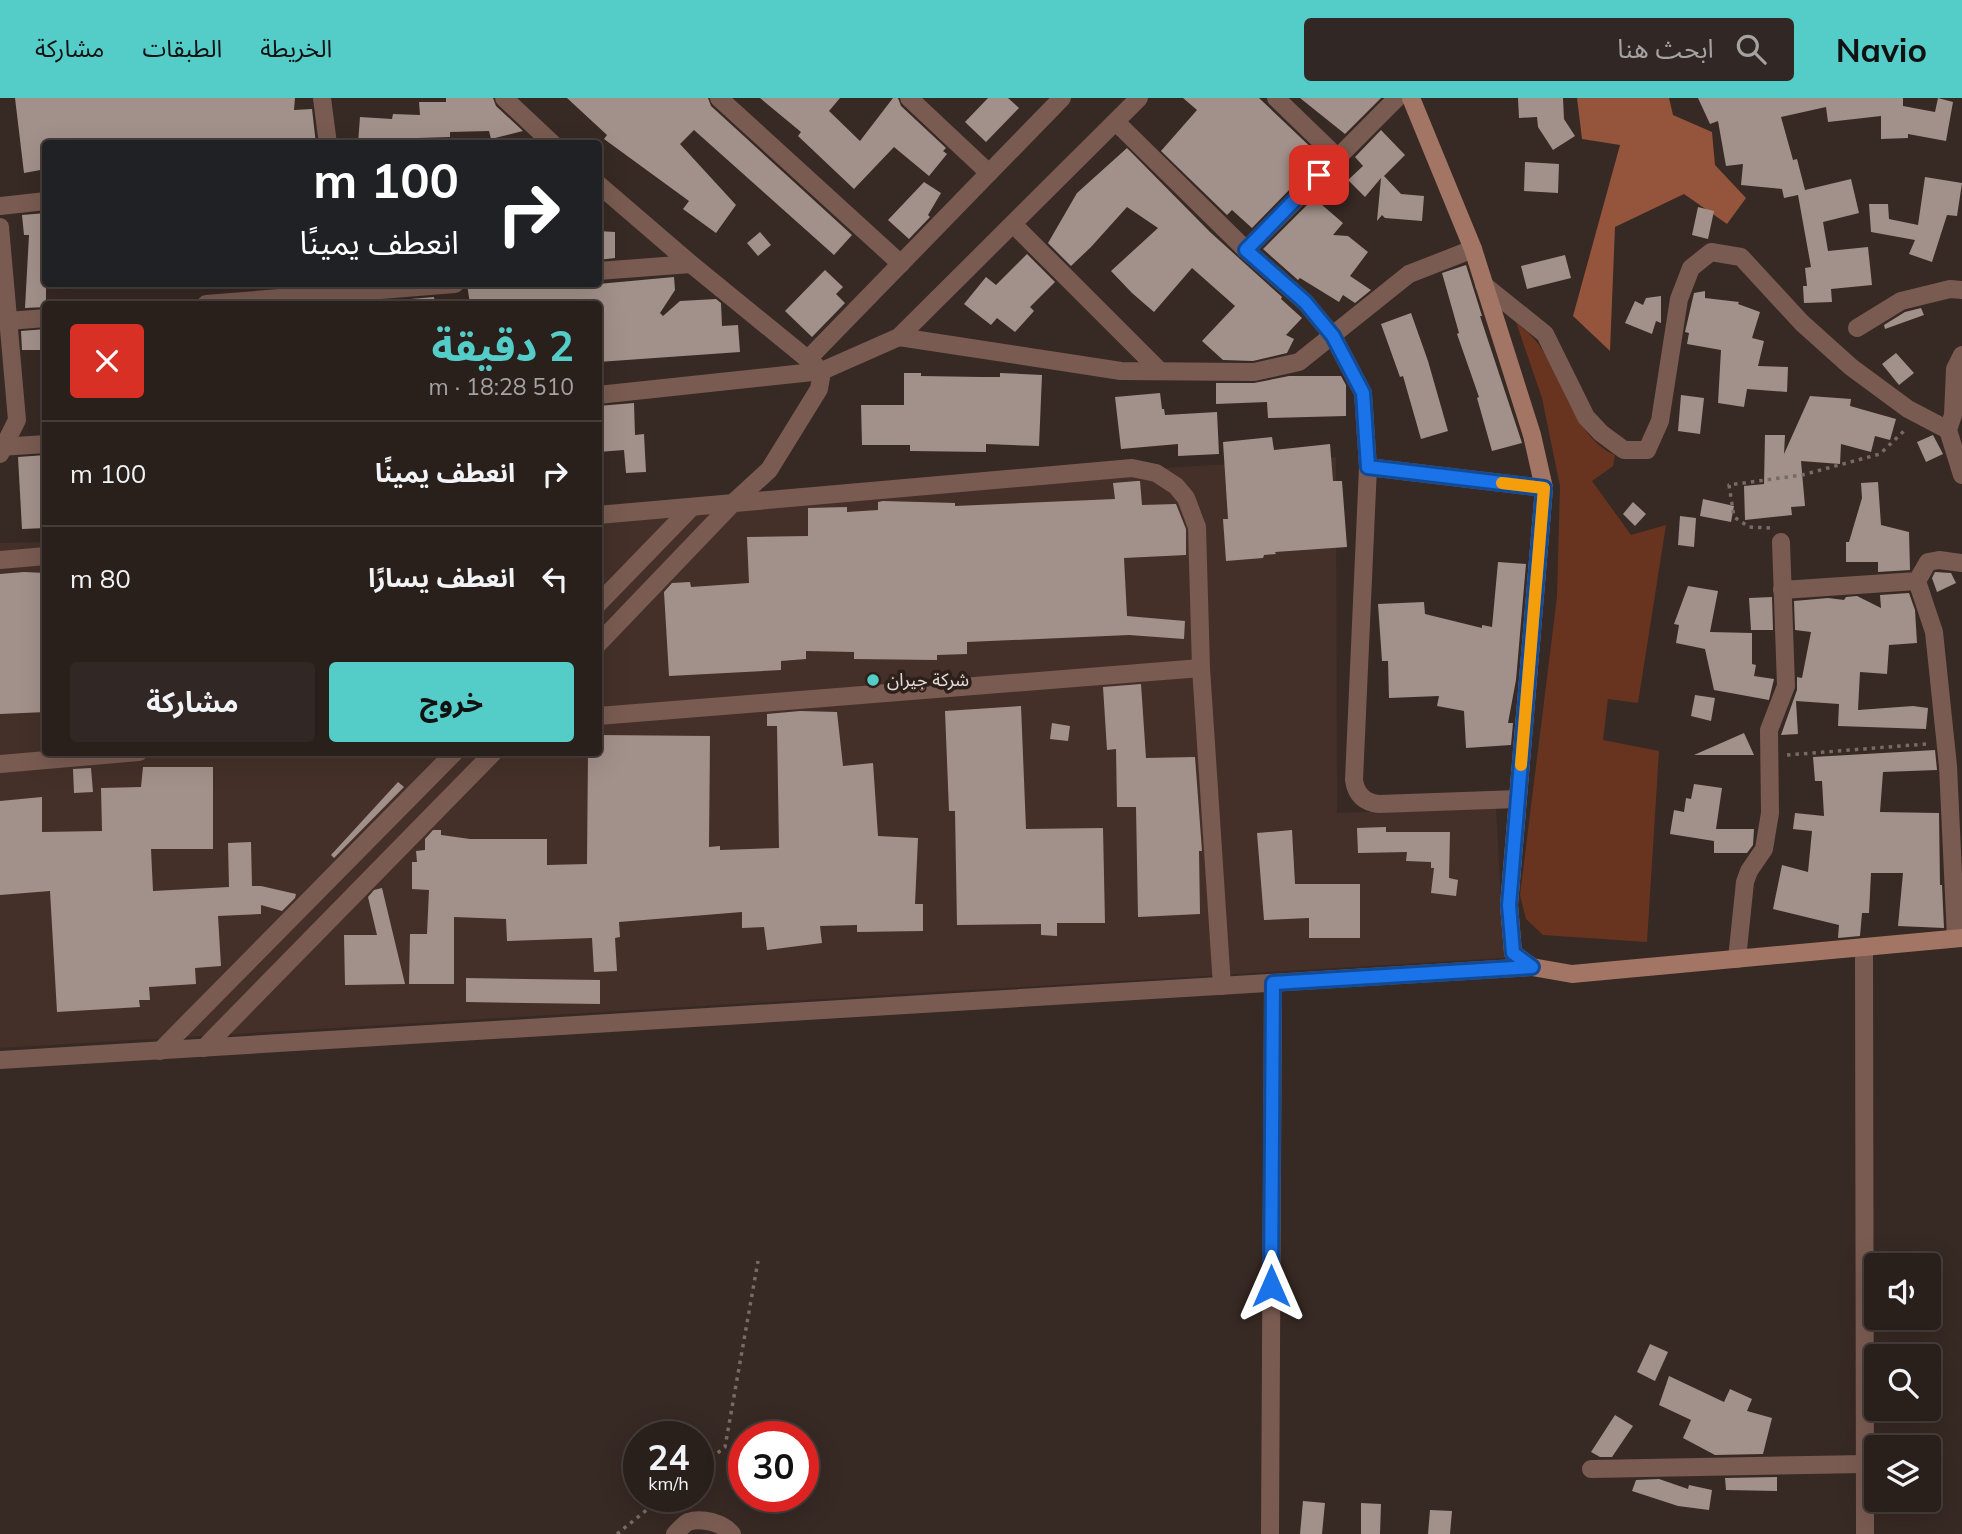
<!DOCTYPE html>
<html lang="ar">
<meta charset="utf-8">
<style>
body{margin:0;font-family:Mulish,"Noto Sans Arabic",sans-serif;background:#312724;color:#f1f3f6;direction:rtl;height:100vh;display:flex;flex-direction:column;font-size:26px;white-space:nowrap}
*{box-sizing:border-box;margin:0}
p{font-size:23px;color:#a5a2a3}
.icon{flex:none;width:38px;height:38px;fill:none;stroke:currentColor;stroke-width:2;stroke-linecap:round;stroke-linejoin:round}
.map{position:relative;flex:1;overflow:hidden;direction:ltr}
.drawer{position:absolute;left:42px;top:203px;width:560px;height:455px;display:flex;flex-direction:column;background:#291f1b;border-radius:7px;box-shadow:0 7px 28px #0002,0 0 0 2px #453d3a;direction:rtl}
.drawer>*{flex:none}
.banner{position:absolute;left:42px;top:42px;width:560px;height:147px;border-radius:7px;box-shadow:0 7px 28px #0002,0 0 0 2px #453d3a;direction:rtl;background:#202124;color:#fff;overflow:hidden}
.tools{position:absolute;left:1864px;top:1155px;display:grid;gap:14px}
.tools a{display:grid;place-items:center;width:77px;height:77px;border-radius:7px;background:#291f1b;box-shadow:0 7px 28px #0002,0 0 0 2px #453d3a;font-size:35px}
.speed{position:absolute;left:623px;top:1323px;display:flex;gap:14px;font-size:35px;font-weight:700;text-align:center}
.speed>*{display:grid;place-content:center;width:91px;height:91px;border-radius:50%;background:#291f1b;box-shadow:0 7px 28px #0002,0 0 0 2px #453d3a;line-height:1}
.speed small{font-size:18px;font-weight:400}
.speed .limit{border:10px solid #d22;background:#fff;color:#111}
.pin{position:absolute;display:grid;place-items:center;width:60px;height:60px;color:#fff;margin:-30px;border-radius:14px;box-shadow:0 4px 10px #0006}
.me{position:absolute;width:77px;margin:-38px;rotate:0deg;stroke-linejoin:round;filter:drop-shadow(0 0 5px #0008)}
.turn{display:flex;align-items:center;gap:24px;height:147px;padding:0 28px;font-size:32px}
.turn .icon{width:91px;height:91px;stroke-width:2.5}
.turn b{display:block;font-size:49px;line-height:60px}
.round{display:grid;place-items:center;flex:none;width:74px;height:74px;border-radius:7px;background:#312724}
.headline{display:flex;align-items:center;justify-content:space-between;height:119px;padding:0 28px}
h1{font-size:42px;font-weight:700;line-height:52px;color:#54cdc8}
.primary-button{display:flex;gap:14px;margin-top:auto;padding:14px 28px}
.primary-button a{flex:1;height:80px;border-radius:7px;background:#54cdc8;color:#111;font-size:28px;font-weight:700;line-height:80px;text-align:center}
.primary-button a+a{background:#312724;color:#f1f3f6}
ul{padding:0;list-style:none}
li{display:flex;align-items:center;gap:21px;height:105px;padding:0 28px;border-top:2px solid #453d3a}
li div{flex:1}
li b{display:block;font-size:26px}
li em{font-style:normal}
header{display:flex;align-items:center;gap:42px;box-sizing:border-box;height:98px;padding:0 35px;background:#54cdc8;color:#111}
header strong{font-size:33px}
nav{display:flex;gap:38px;margin-inline-start:auto;font-size:24px}
.search{width:490px;height:63px;background:#312724;display:flex;align-items:center;gap:18px;box-sizing:border-box;padding:0 24px;border-radius:7px;color:#a5a2a3;font-size:26px}
.map>svg:first-child{display:block}
.built{fill:#443029}
.green{fill:#69341f}
.forest{fill:#95543c}
.building{fill:#a2918a}
.lines{fill:none;stroke-linecap:round;stroke-linejoin:round}
.path{stroke:#776b66;stroke-width:3.5;stroke-dasharray:3.5 5;stroke-linecap:butt}
.street{stroke:#795b51;stroke-width:18}
.secondary{stroke:#a37564;stroke-width:18}
.route-casing{stroke:#114b97;stroke-width:18}
.route{stroke:#1a73e8;stroke-width:12}
.slow{stroke:#f59e0b;stroke-width:12}
.poi-dot{fill:#54cdc8;stroke:#2d201b;stroke-width:2.5}
.labels{text-anchor:middle;stroke-width:7;stroke-linejoin:round;paint-order:stroke}
.poi-label{font-size:18px;fill:#e5dcd8;stroke:#2d201b;text-anchor:start}
</style>
<header>
<strong>Navio</strong>
<div class="search"><svg class="icon" aria-label="search" viewBox="0 0 24 24"><circle cx="10" cy="10" r="6"/><path d="M15 15l6 6"/></svg>ابحث هنا</div>
<nav><a>الخريطة</a><a>الطبقات</a><a>مشاركة</a></nav>
</header>
<div class="map">
<svg width="1962" height="1436" viewBox="0 0 1962 1436">
<rect width="100%" height="100%" fill="#372924"/>
<path class="built" d="M1336,359L1337,715L1496,710L1504,860L0,950V445L45,444L46,654H598L599,407Z"/>
<path class="green" d="M1516,224C1523,231 1533,238 1539,247C1563,280 1576,341 1615,357L1613,368L1592,383L1631,437L1666,427L1638,605L1608,601L1603,642L1659,653L1647,844L1543,837L1526,821L1520,797L1557,499L1560,388L1542,300Z"/>
<path class="forest" d="M1577,0H1669L1673,17L1712,34L1715,67L1746,100L1727,126L1684,96L1615,129L1610,253L1573,218L1620,47L1582,41Z"/>
<g class="building">
<path d="M15,0H295L294,12L312,11L316,46H46V71L24,75Z"/>
<path d="M446,0H493L496,8L523,33L491,41L489,33L450,34V39L418,40V44L358,46L360,19L392,21L393,16L420,17L419,4H446Z"/>
<path d="M567,0H708L711,8L852,137L834,157L694,32L680,46L736,107L716,135L683,111L689,103L604,41L607,37Z"/>
<path d="M760,0H840L829,13L860,43L893,0H898L901,8L946,50L943,53L947,56L929,78L894,49L854,91L798,38L801,34Z"/>
<path d="M988,0H1008L1019,10L986,44L965,24Z"/>
<path d="M1183,0H1259L1320,58L1296,85L1252,130L1232,112L1227,117L1161,53L1197,12Z"/>
<path d="M1300,0H1381L1345,36Z"/>
<path d="M1518,0H1563L1564,21L1575,38L1553,52L1538,29L1537,19L1519,20Z"/>
<path d="M1698,0H1903V8L1935,14L1938,0L1953,4L1946,43L1908,36V40L1881,41V18L1828,24L1826,9L1781,19L1793,62L1797,61L1805,92L1851,81L1859,115L1823,124L1828,153L1868,149L1872,187L1831,191L1832,204L1804,205L1803,188H1807L1805,170L1811,169L1798,97L1784,100L1782,91L1741,87L1743,66L1726,68L1718,23L1710,26Z"/>
<path d="M1381,32L1405,57L1384,78L1401,96L1424,98L1422,123L1385,120L1382,117L1377,123L1381,80L1365,99L1348,82L1363,68L1355,59Z"/>
<path d="M1127,50L1210,134L1282,199L1281,201L1302,220L1286,237L1294,241L1287,255L1253,263L1223,262L1202,243L1235,208L1192,170L1154,214L1132,195L1111,173L1158,130L1127,109L1091,149L1071,168L1048,145L1077,95Z"/>
<path d="M1525,64L1559,66L1558,95L1524,93Z"/>
<path d="M1925,79L1962,85L1957,118L1947,117L1932,164L1909,156L1915,142L1871,134L1869,106H1888L1889,121L1918,127Z"/>
<path d="M924,84L941,95L928,117L930,119L909,141L888,122Z"/>
<path d="M1314,100L1343,125L1333,137L1348,138L1368,154L1350,178L1371,192L1355,205L1343,197L1339,204L1300,180L1298,182L1263,151Z"/>
<path d="M1698,109L1714,113L1708,141L1692,137Z"/>
<path d="M46,115V209L25,210L29,137H24L22,117Z"/>
<path d="M598,133L615,134V160L598,162Z"/>
<path d="M760,134L771,147L758,158L747,145Z"/>
<path d="M1027,156L1055,184L1030,209L1034,213L1015,234L997,220L991,227L964,206L986,179L996,187Z"/>
<path d="M1565,157L1571,180L1527,191L1521,168Z"/>
<path d="M1466,167L1482,218H1480L1522,345L1492,353L1477,300L1479,299L1457,236L1459,235L1442,175Z"/>
<path d="M825,172L843,189L836,196L845,205L812,239L785,213Z"/>
<path d="M674,179L675,192L660,215L663,218L680,203L716,201L721,205L722,228L738,227L740,254L598,264V206H470L467,186H598Z"/>
<path d="M1705,193V200L1739,204L1738,206L1760,214L1752,240L1764,243L1758,268L1788,269L1787,294L1747,291L1744,309L1718,305L1721,252L1687,246L1689,235L1685,234L1694,195Z"/>
<path d="M1661,198V225L1656,223L1652,236L1625,225L1635,203L1643,207L1646,200Z"/>
<path d="M434,199L435,206H351Z"/>
<path d="M1921,210L1924,217L1885,231L1884,227L1905,214Z"/>
<path d="M1411,215L1428,263L1448,333L1421,341L1403,278L1400,279L1381,226Z"/>
<path d="M46,231V252H22L21,233Z"/>
<path d="M1896,255L1914,275L1899,287L1882,266Z"/>
<path d="M904,275H921V278L981,279H1000V275L1042,277L1039,348L986,346V354L910,353V347H862L861,307H904Z"/>
<path d="M1289,278H1341L1346,287V318L1268,320L1267,304L1216,306V285H1254Z"/>
<path d="M1160,295L1162,311H1164L1165,317L1217,314L1219,356L1178,358V346L1121,351L1115,299Z"/>
<path d="M1681,297L1704,300L1700,336L1678,333Z"/>
<path d="M1810,298L1851,301L1850,308L1896,321L1890,342L1875,338L1871,354L1841,346L1840,366L1801,363L1805,408L1791,409L1792,417L1745,422L1744,388L1764,386L1765,337H1785L1784,356Z"/>
<path d="M634,305L635,337L644,336L646,374L626,375L624,352L598,354V308Z"/>
<path d="M1933,337L1943,356L1926,364L1917,344Z"/>
<path d="M1272,339L1274,352L1330,346L1333,383H1342L1347,449L1275,454L1276,456L1264,457L1263,460L1226,463L1223,421H1228L1223,344Z"/>
<path d="M46,357V430L22,431L18,359Z"/>
<path d="M1137,383H1140L1142,407L1176,406L1186,431V457L1124,460L1127,518L1185,523L1184,541L1129,537L967,544V556L937,557V562L854,561V554L806,553V561L781,563V572L669,578L664,494L672,485L690,484L691,489L749,485L747,439L808,438V410L847,409V414L878,412V404L883,403L955,405V408L1115,401L1113,385Z"/>
<path d="M1878,384L1881,427L1909,434L1910,472L1878,474V464H1846V444H1849L1862,400L1861,385Z"/>
<path d="M1703,401L1734,408L1731,424L1700,418Z"/>
<path d="M1633,404L1646,416L1635,428L1623,416Z"/>
<path d="M1680,418L1696,420L1694,449L1678,447Z"/>
<path d="M1498,464L1526,466L1516,582L1508,625H1513L1511,647L1466,650L1464,613L1437,608L1439,598L1389,600L1388,563H1382L1378,506L1424,504L1425,516L1482,530V527L1492,529Z"/>
<path d="M24,474L46,475V614L0,616V476Z"/>
<path d="M1935,474L1951,475L1956,485L1937,494L1932,480Z"/>
<path d="M1688,488L1718,493L1710,534L1752,535V566L1756,567L1754,578L1774,581L1769,602L1714,592L1705,551L1676,545L1679,527L1674,526Z"/>
<path d="M1909,495L1915,512L1917,545L1889,547L1887,576L1860,574L1858,612L1913,608L1928,610L1926,631L1838,628L1839,606L1796,603L1798,636L1781,637L1797,592V579L1802,580L1811,534L1795,532L1794,503L1828,500L1844,502L1846,499L1857,498L1881,510L1880,497Z"/>
<path d="M1772,499L1773,532H1751L1749,500Z"/>
<path d="M1141,586L1146,660L1195,659L1202,753H1199L1200,816L1138,819L1136,709H1117L1116,651L1107,652L1103,589Z"/>
<path d="M1695,597L1715,600L1711,623L1691,618Z"/>
<path d="M1021,608L1026,731L1103,730L1105,825H1057V838L1041,837V826L957,827L955,713H949L945,613Z"/>
<path d="M800,613L837,614L843,668L873,665L878,738L918,740L915,806H923V833L857,834V827L820,828L822,845L767,852L764,829L742,830V814L619,824L620,839L615,840L617,873L594,874L592,840L507,843L506,821L454,819V886H409L410,836H427L429,792L412,791V764H417L416,753L425,752V741L433,732H441V737L470,741H547V767L587,766L588,654H598V637L710,638L709,749L720,748V752L779,750L777,628H767V616Z"/>
<path d="M1052,625L1070,628L1068,643L1050,641Z"/>
<path d="M1744,635L1754,657H1694Z"/>
<path d="M1935,652L1937,672L1883,674L1880,714L1939,715L1940,787H1942L1944,830L1898,828L1903,775H1871L1869,815H1862L1860,838L1838,840L1839,827L1773,811L1782,767L1808,774L1812,733L1793,731L1795,715L1824,718L1822,683H1815L1813,659Z"/>
<path d="M143,669H213V751H151L153,793L229,789L228,745L251,744L252,788H261L296,796L295,800L282,813L261,807V816L218,818L221,868L195,870L196,886L149,889L150,902H139L140,909L57,914L50,793L0,797V703L42,699V734L102,733L101,690L141,689Z"/>
<path d="M91,670L93,694L74,695L73,671Z"/>
<path d="M398,684L404,689L334,760L331,757Z"/>
<path d="M1694,686L1722,690L1716,731H1754L1753,747L1747,755H1714V743L1670,736L1674,712L1684,714L1686,700L1691,701Z"/>
<path d="M1386,729V734H1450L1449,780L1458,782L1456,798L1431,795L1434,770H1431V764L1406,763L1407,754L1358,755L1357,730Z"/>
<path d="M1292,732L1295,786H1360V840H1309V820L1264,822L1257,735Z"/>
<path d="M382,790L405,886L345,887L344,837H377L368,799L374,792Z"/>
<path d="M466,880L600,882V906L466,904Z"/>
<path d="M1650,1246L1668,1254L1655,1283L1637,1274Z"/>
<path d="M1669,1278L1724,1304L1730,1291L1752,1301L1747,1313L1772,1320L1763,1356L1715,1357L1683,1340L1691,1322L1659,1307Z"/>
<path d="M1615,1317L1633,1328L1612,1359H1600L1591,1354Z"/>
<path d="M1777,1379V1393L1726,1392L1725,1380Z"/>
<path d="M1659,1381L1688,1391L1689,1387L1712,1392L1709,1412L1678,1408L1632,1393L1636,1382Z"/>
<path d="M1303,1403L1325,1405L1322,1436H1300Z"/>
<path d="M1361,1405L1381,1406L1380,1436H1361Z"/>
<path d="M1430,1412L1452,1413L1450,1436H1428Z"/>
</g>
<g class="lines">
<g class="path">
<path d="M1770,430L1749,429L1734,419L1729,387L1802,377L1880,356L1906,331"/>
<path d="M1787,657L1926,646"/>
<path d="M698,1371L725,1349L758,1163"/>
<path d="M617,1436L664,1398"/>
</g>
<g class="street">
<path d="M322,0L328,46"/>
<path d="M504,0L553,46"/>
<path d="M719,0L901,166"/>
<path d="M909,0L989,75"/>
<path d="M1276,0L1337,59"/>
<path d="M1116,24L1246,152L1305,204L1333,238L1363,295L1368,369L1354,682C1356,697 1365,705 1379,706L1518,701"/>
<path d="M598,86L691,166L816,268"/>
<path d="M0,108L46,103"/>
<path d="M1013,126L1159,272"/>
<path d="M0,129L17,322L0,356"/>
<path d="M1246,152L1397,0"/>
<path d="M598,173L691,166"/>
<path d="M1484,187L1545,236L1586,319L1601,335L1624,352H1647L1660,323L1679,201L1691,170L1711,154L1741,159L1802,225L1851,269L1908,311L1948,332"/>
<path d="M206,206L455,186"/>
<path d="M8,223L46,220"/>
<path d="M1857,230L1901,203L1950,191L1962,192"/>
<path d="M899,239L1121,273L1254,274L1299,264L1409,176L1473,151"/>
<path d="M1962,257L1955,271L1953,317L1948,332L1962,377"/>
<path d="M808,261L1062,0"/>
<path d="M598,297L822,273L899,239L1139,0"/>
<path d="M0,349L46,346"/>
<path d="M1368,369L1544,390"/>
<path d="M598,417L1132,370L1156,375L1176,388L1186,400L1197,429L1201,570L1222,888"/>
<path d="M0,462L46,458"/>
<path d="M1917,483L1934,534L1948,668L1956,840"/>
<path d="M1782,492L1917,483L1928,464L1939,462L1962,465"/>
<path d="M598,506L692,409"/>
<path d="M598,546L733,405L769,372L819,291L822,273"/>
<path d="M598,618L1201,570"/>
<path d="M0,666L139,654"/>
<path d="M1864,849L1865,1436"/>
<path d="M1737,861L1745,784L1749,773L1764,751L1770,715L1769,632L1786,588L1781,444"/>
<path d="M204,950L494,654"/>
<path d="M160,953L455,654"/>
<path d="M0,962L1532,869"/>
<path d="M1591,1371L1865,1366"/>
<path d="M675,1436C678,1433 684,1426 688,1424C702,1419 723,1425 732,1436"/>
<path d="M1270,1436L1273,885"/>
</g>
<path class="secondary" d="M1411,0L1473,151L1532,337L1544,390L1509,807L1513,855L1532,869L1572,876L1962,840"/>
</g>
<g class="lines">
<g class="route-casing">
<path id="route" d="M1271,1188L1273,885L1532,869L1513,855L1509,807L1544,390L1368,369L1363,295L1333,238L1305,204L1246,152L1319,77"/>
</g>
<use href="#route" class="route"/>
<path class="slow" d="M1502,385L1544,390L1521,667"/>
</g>
<circle class="poi-dot" cx="873" cy="582" r="7"/>
<g class="labels">
<g class="poi-label">
<text x="887" y="588">شركة جيران</text>
</g>
</g>
</svg>
<div class="tools">
<a><svg class="icon" aria-label="sound" viewBox="0 0 24 24"><path d="M4 9h4l5-4v14l-5-4H4zM17 9q2 3 0 6"/></svg></a>
<a><svg class="icon" aria-label="search" viewBox="0 0 24 24"><circle cx="10" cy="10" r="6"/><path d="M15 15l6 6"/></svg></a>
<a><svg class="icon" aria-label="layers" viewBox="0 0 24 24"><path d="M12 4l9 5-9 5-9-5zM3 14l9 5 9-5"/></svg></a>
</div>
<div class="speed"><div>24<small>km/h</small></div><div class="limit">30</div></div>
<div class="pin" style="left:1319px;top:77px;background:#d93025"><svg class="icon" aria-label="arrive" viewBox="0 0 24 24"><path d="M6 21V4h12l-3 4 3 4H6"/></svg></div>
<svg class="me" style="left:1271px;top:1188px" viewBox="-20 -20 40 40"><path d="M0-17L14 15 0 8-14 15z" fill="#1a73e8" stroke="#fff" stroke-width="4"/></svg>
<div class="banner">
<div class="turn"><svg class="icon" aria-label="right" viewBox="0 0 24 24"><path d="M7 20v-9h11M14 6l5 5-5 5"/></svg><div><b>100 m</b>انعطف يمينًا</div></div>
</div>
<section class="drawer">
<div class="headline"><div><h1>2 دقيقة</h1><p>510 m · 18:28</p></div><a class="round" style="background:#d93025;color:#fff"><svg class="icon" aria-label="close" viewBox="0 0 24 24"><path d="M6 6l12 12M18 6L6 18"/></svg></a></div>
<ul>
<li><svg class="icon" aria-label="right" viewBox="0 0 24 24"><path d="M7 20v-9h11M14 6l5 5-5 5"/></svg><div><b>انعطف يمينًا</b></div><em>100 m</em></li>
<li><svg class="icon" aria-label="left" viewBox="0 0 24 24"><path d="M17 20v-9H6M10 6l-5 5 5 5"/></svg><div><b>انعطف يسارًا</b></div><em>80 m</em></li>
</ul>
<div class="primary-button"><a>خروج</a><a>مشاركة</a></div>
</section>
</div>
